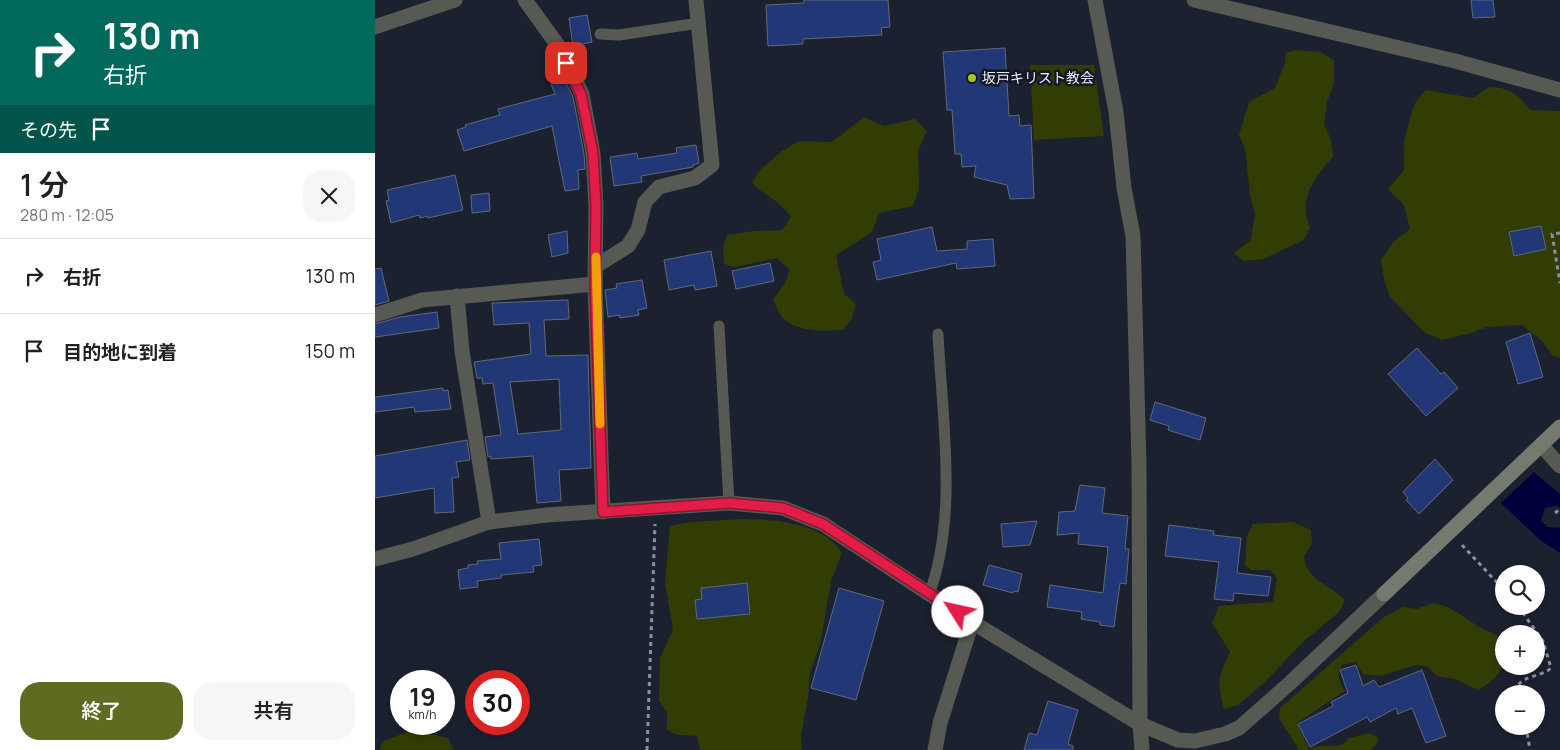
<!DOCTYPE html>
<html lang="ja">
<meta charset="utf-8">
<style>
body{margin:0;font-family:Manrope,"Noto Sans JP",sans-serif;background:#f6f6f6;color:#202124;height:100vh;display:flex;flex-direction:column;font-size:19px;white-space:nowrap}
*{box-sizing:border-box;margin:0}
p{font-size:16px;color:#757577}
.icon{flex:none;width:28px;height:28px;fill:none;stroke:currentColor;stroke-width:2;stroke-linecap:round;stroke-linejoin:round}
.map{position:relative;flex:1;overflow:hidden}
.panel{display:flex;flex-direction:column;background:#fff;width:375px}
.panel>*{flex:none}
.top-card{background:#00695c;color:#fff;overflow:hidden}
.fabs{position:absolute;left:1120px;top:565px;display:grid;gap:10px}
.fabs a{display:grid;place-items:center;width:50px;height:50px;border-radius:50%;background:#fff;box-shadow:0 2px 8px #0003;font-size:25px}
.speed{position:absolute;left:15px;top:670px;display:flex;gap:10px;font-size:25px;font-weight:700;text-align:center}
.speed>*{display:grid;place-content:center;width:65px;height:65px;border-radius:50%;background:#fff;box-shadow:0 2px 8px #0003;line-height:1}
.speed small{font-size:12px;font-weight:400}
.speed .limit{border:8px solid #d22;background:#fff;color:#111}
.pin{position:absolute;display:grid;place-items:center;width:42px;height:42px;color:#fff;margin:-21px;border-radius:10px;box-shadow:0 2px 8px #0006}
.me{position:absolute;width:55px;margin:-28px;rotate:305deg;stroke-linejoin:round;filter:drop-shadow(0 0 4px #0008)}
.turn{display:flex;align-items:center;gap:18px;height:105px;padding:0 20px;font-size:22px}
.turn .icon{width:65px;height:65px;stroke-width:2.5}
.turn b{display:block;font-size:35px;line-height:42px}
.then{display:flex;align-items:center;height:48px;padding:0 20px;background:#0003;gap:10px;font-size:19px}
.round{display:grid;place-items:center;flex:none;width:52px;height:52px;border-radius:20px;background:#f6f6f6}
.head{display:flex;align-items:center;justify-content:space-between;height:85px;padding:0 20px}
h1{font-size:30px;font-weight:600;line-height:38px}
.cta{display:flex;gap:10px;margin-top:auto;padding:10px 20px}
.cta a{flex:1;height:58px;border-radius:20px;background:#5d6c21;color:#fff;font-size:20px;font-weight:600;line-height:58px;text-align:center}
.cta a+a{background:#f6f6f6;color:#202124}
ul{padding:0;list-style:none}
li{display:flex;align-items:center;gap:15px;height:75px;padding:0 20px;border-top:1px solid #e0e0e0}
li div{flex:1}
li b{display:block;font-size:19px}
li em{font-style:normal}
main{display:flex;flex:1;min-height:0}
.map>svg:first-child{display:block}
.green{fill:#313d03}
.water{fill:#02003b}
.building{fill:#223775;stroke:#616878;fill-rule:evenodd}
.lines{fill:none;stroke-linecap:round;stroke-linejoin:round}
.path{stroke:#8b909c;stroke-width:3;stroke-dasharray:4 4;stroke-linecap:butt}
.lane{stroke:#575a52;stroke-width:11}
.street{stroke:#575a52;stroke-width:15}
.secondary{stroke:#76796d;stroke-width:15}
.route-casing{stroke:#92132f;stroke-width:12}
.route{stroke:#e11d48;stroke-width:9}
.slow{stroke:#f59e0b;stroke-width:9}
.poi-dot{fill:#a7c71e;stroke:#121825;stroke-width:2}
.labels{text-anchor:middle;stroke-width:5;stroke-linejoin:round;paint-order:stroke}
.poi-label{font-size:14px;fill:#ecf0fa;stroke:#121825;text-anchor:start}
</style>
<main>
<section class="panel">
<div class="top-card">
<div class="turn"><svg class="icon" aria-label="right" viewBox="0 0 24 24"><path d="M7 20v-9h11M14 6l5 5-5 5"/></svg><div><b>130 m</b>右折</div></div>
<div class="then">その先<svg class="icon" aria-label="arrive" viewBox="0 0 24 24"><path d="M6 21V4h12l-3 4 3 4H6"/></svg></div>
</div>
<div class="head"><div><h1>1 分</h1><p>280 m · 12:05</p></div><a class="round"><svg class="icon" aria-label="close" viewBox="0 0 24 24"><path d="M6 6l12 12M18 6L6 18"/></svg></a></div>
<ul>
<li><svg class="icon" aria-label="right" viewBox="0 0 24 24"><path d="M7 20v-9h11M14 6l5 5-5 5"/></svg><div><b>右折</b></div><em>130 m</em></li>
<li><svg class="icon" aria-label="arrive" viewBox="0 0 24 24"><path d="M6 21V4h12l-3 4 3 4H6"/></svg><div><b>目的地に到着</b></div><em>150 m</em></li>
</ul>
<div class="cta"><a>終了</a><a>共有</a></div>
</section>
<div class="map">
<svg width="1185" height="750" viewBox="0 0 1185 750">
<rect width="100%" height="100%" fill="#1b212f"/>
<g class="green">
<path d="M920,50L945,52L959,60V84L952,102L949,124L956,140L958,157C940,176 922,201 935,227L929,240L888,259L869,261L859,253L876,240L880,214L875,195L870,148L864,135L874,102L900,88L910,63L911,53Z"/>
<path d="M655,65H719L729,136L659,140Z"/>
<path d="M1114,87C1136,88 1142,93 1155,110L1185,111V358L1178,356L1167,341L1147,325L1111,327L1097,333L1067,340L1050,333L1015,297L1009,280L1006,260L1019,241L1035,229L1029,205L1013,189L1029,170V141L1037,112L1041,101L1051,90L1098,98Z"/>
<path d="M489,117L509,126L540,119L552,131L543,151L544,189L538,206L504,213L497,232L461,255L469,294L481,304L477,318L468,330C448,331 421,333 407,317C403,313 400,304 398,299L409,285L415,270L402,258L360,267L349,264L348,247L352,235L379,231L407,230L416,217C404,199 391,198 377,182L386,169L407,151L424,141L457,142Z"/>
<path d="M368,519C399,519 449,523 467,553L456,581L445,645L435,672L433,697L426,736L427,750H325L322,736L303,735L292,730V713L284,701L285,658L298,630L290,582L295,526L316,522Z"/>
<path d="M918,522L936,530L937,543L929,556C932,582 955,584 970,600L964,612L928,642L889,683L863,705L849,709C842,683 843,676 855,652L837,623L844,606L898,602L902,579L896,570H876L870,565L872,536L878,524Z"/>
<path d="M1058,603C1077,606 1088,617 1104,627C1113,632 1121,634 1129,641C1129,668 1128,676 1103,690L1080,679L1062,676L1053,667L1041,665L1006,676L988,674L981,662L967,665C961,675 964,682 970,691L922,723L934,749L943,746L967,745L974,738L995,733L1002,737L1003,742L996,750H924L904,718L905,708L1010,616L1028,607L1042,609Z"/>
<path d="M37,730L73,738L79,750H4L9,741Z"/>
</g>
<path class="water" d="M1159,472L1185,494V508L1182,505L1170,508L1166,520L1172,527L1185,528V553L1165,540L1126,503Z"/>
<g class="building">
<path d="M429,0H513L515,27L506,28L507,35L428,39V44L393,46L391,5L429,3Z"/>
<path d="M1096,0H1118L1120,17L1098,18Z"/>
<path d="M212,15L217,42L198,46L194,18Z"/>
<path d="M630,48L634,116L644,115L645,126L656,125L659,198L635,199L632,185L599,177L601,166L587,167L586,154H580L577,110H572L568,52Z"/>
<path d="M189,79L198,97L209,154L210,169L203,170L204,189L190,191L177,126L89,151L82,130L91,127L90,125L125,115L123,109L180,94L176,84Z"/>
<path d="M321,145L324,163L318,165V167L266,176L267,182L239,186L235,157L262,153L263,159L302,153L301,148Z"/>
<path d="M80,175L88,210L53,218L52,216L45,218L44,215L16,223L11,201L14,200L12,190Z"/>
<path d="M114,193L115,211L97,213L96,195Z"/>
<path d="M1166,226L1171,249L1139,256L1134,232Z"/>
<path d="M557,227L562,251L592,249V241L618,239L620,266L582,269L581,263L502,280L498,262L506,260L502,239Z"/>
<path d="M192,231L193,253L177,257L173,235Z"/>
<path d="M336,251L342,286L320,290L319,285L294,290L289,260Z"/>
<path d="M395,263L399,281L361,289L357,271Z"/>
<path d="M6,268L14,301L0,305V269Z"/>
<path d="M267,280L272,308L263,310L264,315L245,318L244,315L233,317L230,290L242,288L241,284Z"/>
<path d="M193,300L194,319L169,320L171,356L213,355L216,468L184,470L186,501L162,503L158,456L116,459V456L113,457L110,437L126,435L118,383L108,384L107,378H102L99,362L156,354L154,323L119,325L117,303ZM184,379L186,430L143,434L135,382Z"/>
<path d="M62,312L64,328L0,337V324L25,317Z"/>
<path d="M1155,333L1168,377L1143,384L1131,342Z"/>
<path d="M1042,348L1066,374L1069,372L1083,388L1051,416L1013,374Z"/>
<path d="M68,388V391L73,390L76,409L40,412L39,407L0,412V397Z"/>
<path d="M780,402L831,418L825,440L793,430L794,426L775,420Z"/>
<path d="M92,440L95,460L81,462L84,477L77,478L79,512L60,513L59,488L0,498V456Z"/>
<path d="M1060,459L1078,480L1044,514L1031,500L1033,498L1028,492Z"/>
<path d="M705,485L730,488L727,513L753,516L750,549H754L751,584L745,583L739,627L725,625V622L706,619L707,612L672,607L675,585L728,593L733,547L703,544L704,533L682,535L684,512L700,511Z"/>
<path d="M662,521L655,545L628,547L626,524Z"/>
<path d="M794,525L839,531L838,535L866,538L862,573L896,577L893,596L859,593L858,601L839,599L844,562L790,556Z"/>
<path d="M164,539L167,565L158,566L159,572L126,575V578L102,581L103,587L85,589L83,570L93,568V565L103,564L102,561L126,559L124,543Z"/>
<path d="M614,565L647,574L643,592L639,591L638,593L608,585Z"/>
<path d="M372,583L375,614L322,619L320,600L327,599L326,588Z"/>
<path d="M464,588L509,601L481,700L436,688Z"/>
<path d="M981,665L988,686L999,680L1004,687L1047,670L1071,736L1051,743L1037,708L1023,714L1021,708L995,722L992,717L935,747L923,724L958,706L956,702L973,693L965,670Z"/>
<path d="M673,701L703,710L693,744L698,746V750H649L654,733L662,735Z"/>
</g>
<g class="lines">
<g class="path">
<path d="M1185,233L1177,234L1185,283"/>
<path d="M1180,513L1185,509"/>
<path d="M1087,545L1129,590"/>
<path d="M1143,606L1168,641L1176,668C1166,677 1151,675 1143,685L1144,694"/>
<path d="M1151,726L1155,750"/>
<path d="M272,750L280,524"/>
</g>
<g class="lane">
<path d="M225,34L244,35L324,23"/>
<path d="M344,326L354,503"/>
<path d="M555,592C583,513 567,417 563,334"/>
</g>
<g class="street">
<path d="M150,0L184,47L207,94L218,153L221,206L220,284L228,512"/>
<path d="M720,0L741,112L749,188L758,236L764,465L765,724L767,750"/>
<path d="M819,0L1080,61L1185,90"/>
<path d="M0,27L80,0"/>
<path d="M221,266L253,246L263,230L270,202L284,187L320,178L337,165L321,0"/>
<path d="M82,296L87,351L114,522"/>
<path d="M0,315L47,300L220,284"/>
<path d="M1166,445L1185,466"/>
<path d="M0,559L38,549L114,522L172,515L354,503L408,508L448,524L597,622L765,724L803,740L820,741L850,734L864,728L915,683L1009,594"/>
<path d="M560,750L565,723L597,622"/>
</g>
<path class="secondary" d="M1009,594L1185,427"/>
</g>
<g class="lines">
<g class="route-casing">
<path id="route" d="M191,63L206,94L218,153L221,206L220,284L228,512L354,503L408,508L448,524L583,612"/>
</g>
<use href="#route" class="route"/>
<path class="slow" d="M221,257L225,424"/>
</g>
<circle class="poi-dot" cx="597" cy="78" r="5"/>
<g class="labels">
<g class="poi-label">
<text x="607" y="83">坂戸キリスト教会</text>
</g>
</g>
</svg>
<div class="fabs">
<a><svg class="icon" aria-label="search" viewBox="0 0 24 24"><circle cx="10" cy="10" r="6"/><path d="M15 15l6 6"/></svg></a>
<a>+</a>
<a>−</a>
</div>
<div class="speed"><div>19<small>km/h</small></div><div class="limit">30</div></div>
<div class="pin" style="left:191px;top:63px;background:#d93025"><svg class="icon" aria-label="arrive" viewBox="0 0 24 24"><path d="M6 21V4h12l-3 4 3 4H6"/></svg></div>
<svg class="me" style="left:583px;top:612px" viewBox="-20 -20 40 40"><circle r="19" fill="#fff"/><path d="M0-13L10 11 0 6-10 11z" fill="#e11d48"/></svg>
</div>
</main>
